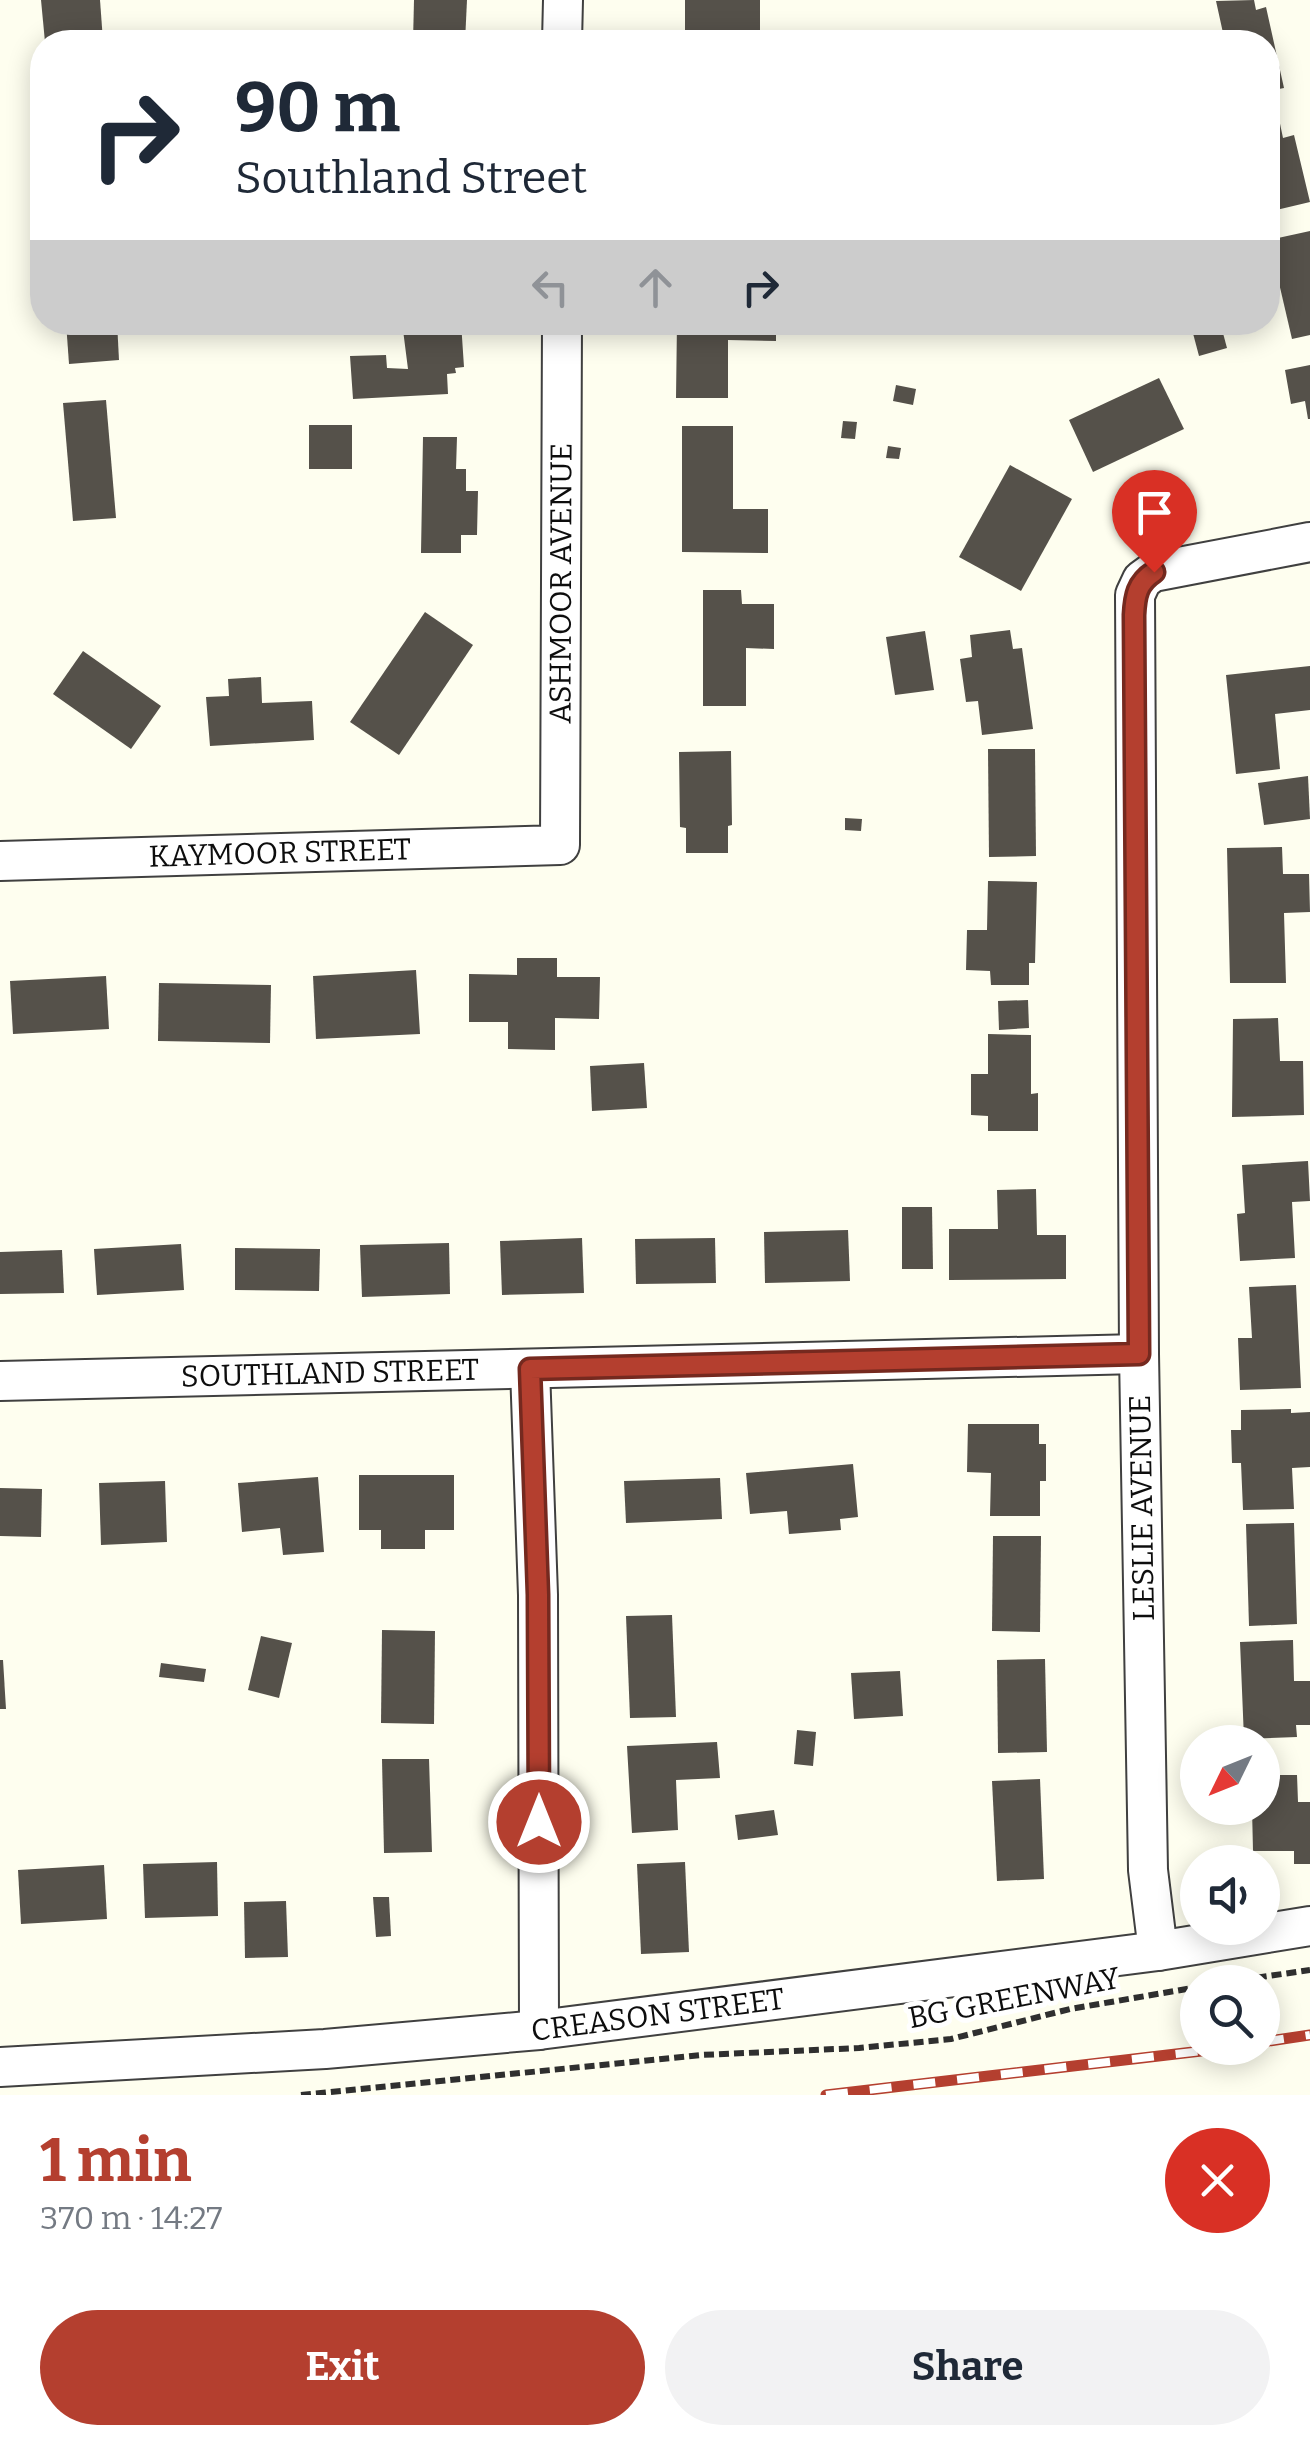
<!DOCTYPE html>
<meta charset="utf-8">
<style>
body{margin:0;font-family:Bitter,serif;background:#f2f2f3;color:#1f2937;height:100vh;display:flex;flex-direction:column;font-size:38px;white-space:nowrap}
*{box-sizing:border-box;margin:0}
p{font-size:32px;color:#747a83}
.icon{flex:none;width:55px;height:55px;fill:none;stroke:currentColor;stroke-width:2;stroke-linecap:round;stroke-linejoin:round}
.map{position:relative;height:2095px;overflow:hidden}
.details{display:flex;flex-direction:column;background:#fff;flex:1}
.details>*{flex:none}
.guide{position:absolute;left:30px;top:30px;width:1250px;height:305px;border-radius:40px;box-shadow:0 5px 25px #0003;background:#fff;color:#1f2937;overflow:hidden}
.needle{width:65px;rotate:227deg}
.controls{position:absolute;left:1180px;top:1725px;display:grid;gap:20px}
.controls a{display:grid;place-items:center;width:100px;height:100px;border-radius:50%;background:#fff;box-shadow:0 5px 25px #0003;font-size:50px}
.pin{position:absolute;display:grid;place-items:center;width:85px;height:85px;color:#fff;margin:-102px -42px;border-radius:50% 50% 50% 0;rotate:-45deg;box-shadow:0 0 10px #0007}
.pin .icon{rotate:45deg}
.me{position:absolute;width:110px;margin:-55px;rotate:0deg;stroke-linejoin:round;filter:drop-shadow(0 0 8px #0008)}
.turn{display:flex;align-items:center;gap:35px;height:210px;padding:0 40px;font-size:45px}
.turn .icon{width:130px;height:130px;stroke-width:2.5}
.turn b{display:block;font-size:70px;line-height:85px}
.lanes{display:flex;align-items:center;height:95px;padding:0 40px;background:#0003;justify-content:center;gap:50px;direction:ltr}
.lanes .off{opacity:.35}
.round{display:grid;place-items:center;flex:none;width:105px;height:105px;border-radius:52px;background:#f2f2f3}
.head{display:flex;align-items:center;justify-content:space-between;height:170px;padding:0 40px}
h1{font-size:60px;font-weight:700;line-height:75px;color:#b43f2f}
.action{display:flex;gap:20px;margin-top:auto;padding:20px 40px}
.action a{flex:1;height:115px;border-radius:60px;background:#b43f2f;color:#fff;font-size:40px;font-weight:700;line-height:115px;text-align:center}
.action a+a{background:#f2f2f3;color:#1f2937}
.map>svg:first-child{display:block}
.building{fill:#55514a}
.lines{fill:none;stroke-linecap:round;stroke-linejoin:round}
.street-casing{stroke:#404040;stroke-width:42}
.path{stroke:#2f2f2f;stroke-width:6;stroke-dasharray:10 5;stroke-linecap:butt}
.street{stroke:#fff;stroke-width:38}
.rail-casing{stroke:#b43f2f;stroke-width:11}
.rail{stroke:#fff;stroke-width:8;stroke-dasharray:22;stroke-linecap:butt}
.route-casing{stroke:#75291f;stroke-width:25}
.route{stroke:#b43f2f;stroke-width:18}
.labels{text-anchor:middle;stroke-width:10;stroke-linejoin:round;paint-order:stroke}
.street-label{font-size:30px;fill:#0d0d0d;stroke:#fff}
</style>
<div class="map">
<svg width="1310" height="2095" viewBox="0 0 1310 2095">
<rect width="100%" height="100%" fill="#fefeef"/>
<g class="building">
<path d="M41,0H100L103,41L45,42Z"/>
<path d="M414,0H467L465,42H413Z"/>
<path d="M685,0H760V30H741L742,37H685Z"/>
<path d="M1254,0L1256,10L1266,7L1284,88L1268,91V42H1225L1216,1Z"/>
<path d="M1278,114L1283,138L1294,135L1310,202L1268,212V116Z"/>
<path d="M1310,231V335L1292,339L1269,240Z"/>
<path d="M66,322H117L119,360L69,364Z"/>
<path d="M402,322H461L464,367L455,368L456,373L447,374L448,394L353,399L350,356L386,355L387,368L408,369Z"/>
<path d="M677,322H776V341L728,340V398H676Z"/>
<path d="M1190,322H1220L1227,348L1199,356Z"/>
<path d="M1310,365V419H1308L1305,401L1291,404L1285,370Z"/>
<path d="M1159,378L1184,429L1093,472L1069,420Z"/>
<path d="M896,385L916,389L913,405L893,401Z"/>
<path d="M106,400L116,518L73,521L63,403Z"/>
<path d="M843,421L857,422L855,439L841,438Z"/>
<rect x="309" y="425" width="43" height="44"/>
<path d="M682,426H733V509H768V553L682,552Z"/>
<path d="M423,437H457L456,469H466V491H478L477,535H461V553H421Z"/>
<path d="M888,446L901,448L899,459L886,458Z"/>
<path d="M1010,465L1072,499L1021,591L959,557Z"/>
<path d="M703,590H741L742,604H774V649L746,648V706H703Z"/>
<path d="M425,612L473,645L399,755L350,722Z"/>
<path d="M1010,630L1013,649L1022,648L1033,729L982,735L978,701L966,702L960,659L972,657L970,635Z"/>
<path d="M925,631L934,690L895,695L886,637Z"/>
<path d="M83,651L161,706L131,749L53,694Z"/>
<path d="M1310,666V710L1275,714L1280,769L1236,774L1226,675Z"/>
<path d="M261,677L262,703L312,701L314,740L210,746L206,697L229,696L228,679Z"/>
<path d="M988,749H1035L1036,856L989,857Z"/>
<path d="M731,751L732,825L728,826V853H686V828L680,827L679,752Z"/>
<path d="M1308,776L1310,819L1264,825L1258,783Z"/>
<path d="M845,818L862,819L861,831L845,830Z"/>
<path d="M1282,847L1283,874H1309L1310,912L1284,913L1286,983H1230L1227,848Z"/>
<path d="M988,881L1037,882L1035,963H1029V985H991L990,971L966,970L967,930H987Z"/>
<path d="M517,958H557V977H600L599,1019L555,1018V1050L508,1049V1022H469V974L517,975Z"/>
<path d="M416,970L420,1034L316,1039L313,976Z"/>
<path d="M106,976L109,1029L13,1034L10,981Z"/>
<path d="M159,983L271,985L270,1043L158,1041Z"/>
<path d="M1028,1000L1029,1028L999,1030L998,1001Z"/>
<path d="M1278,1018L1280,1061H1303L1304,1115L1232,1117L1233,1019Z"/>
<path d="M988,1034L1031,1035V1094L1038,1093V1131H988V1116L971,1115V1074H988Z"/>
<path d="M644,1063L647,1108L592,1111L590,1066Z"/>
<path d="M1308,1161L1310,1201L1292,1202L1295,1258L1240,1261L1237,1214L1245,1213L1242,1165Z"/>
<path d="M1036,1189L1037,1235H1066V1279L949,1280V1229H998L997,1190Z"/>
<path d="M902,1207H932L933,1269H902Z"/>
<path d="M848,1230L850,1281L765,1283L764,1232Z"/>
<path d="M582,1238L584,1293L502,1295L500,1241Z"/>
<path d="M715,1238L716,1283L636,1284L635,1239Z"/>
<path d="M449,1243L450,1294L362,1297L360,1245Z"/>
<path d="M181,1244L184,1290L97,1295L94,1249Z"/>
<path d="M235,1248L320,1249L319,1291L235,1290Z"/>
<path d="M62,1250L64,1293L0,1294V1252Z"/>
<path d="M1296,1285L1301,1388L1240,1390L1238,1338H1252L1249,1287Z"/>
<path d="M1291,1409V1413L1310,1412V1467L1292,1468L1294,1509L1243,1510L1241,1463H1232L1231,1430H1241V1410Z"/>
<path d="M968,1424H1039V1444H1046V1481H1040V1516H990L991,1473L967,1472Z"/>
<path d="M853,1464L858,1517L840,1519L841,1530L789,1534L787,1511L750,1514L746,1473Z"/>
<path d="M359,1475H454V1530H425V1549H381V1530H359Z"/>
<path d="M318,1477L324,1552L283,1555L280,1528L242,1532L238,1483Z"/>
<path d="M720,1478L722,1519L626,1523L624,1481Z"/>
<path d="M165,1481L167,1542L101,1545L99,1483Z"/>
<path d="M0,1488L42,1489L41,1537L0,1536Z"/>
<path d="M1294,1523L1297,1624L1249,1626L1246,1524Z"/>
<path d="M993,1536H1041L1040,1632L992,1631Z"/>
<path d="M672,1615L676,1717L630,1718L626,1616Z"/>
<path d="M382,1630L435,1631L434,1724L381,1723Z"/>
<path d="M261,1636L292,1643L279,1698L248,1690Z"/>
<path d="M1293,1640L1294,1681H1310V1725H1296L1297,1737L1244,1739L1240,1642Z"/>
<path d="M1045,1659L1047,1752L998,1753L997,1660Z"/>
<path d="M0,1660H3L6,1709H0Z"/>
<path d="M161,1663L206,1669L204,1682L159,1677Z"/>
<path d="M900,1671L903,1716L854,1719L851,1673Z"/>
<path d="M797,1730L816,1732L813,1766L794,1764Z"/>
<path d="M717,1742L720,1778L676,1780L678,1830L632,1833L627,1746Z"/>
<path d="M382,1759H429L432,1852L384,1853Z"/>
<path d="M1273,1775H1297L1298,1802H1310V1864H1294V1851H1253L1252,1808H1262V1790H1273Z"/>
<path d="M1040,1779L1044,1879L997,1881L992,1781Z"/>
<path d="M774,1810L778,1835L738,1840L735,1815Z"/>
<path d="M217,1862L218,1916L145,1918L143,1864Z"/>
<path d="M685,1862L689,1952L641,1954L637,1864Z"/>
<path d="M104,1865L107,1919L21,1924L18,1870Z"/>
<path d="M373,1897H389L391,1936L376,1937Z"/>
<path d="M286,1901L288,1957L245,1958L244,1902Z"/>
</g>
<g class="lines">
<g class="street-casing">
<g id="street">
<path d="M562,42L563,0"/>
<path id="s1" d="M0,861L560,845L562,322"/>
<path d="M530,1369L538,1595L539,2030"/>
<path id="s2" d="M0,1381L1139,1354"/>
<path d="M1158,1951L1148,1870L1139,1354L1135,595L1142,580L1153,572L1310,542"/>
<path id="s3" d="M0,2067L325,2049L539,2030L1158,1951L1310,1926"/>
</g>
</g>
<g class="path">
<path d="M1227,1982L1310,1970"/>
<path d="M301,2095L701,2055L859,2048L951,2039L1070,2009L1198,1987"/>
</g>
<use href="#street" class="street"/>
<g class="rail-casing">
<g id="rail">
<path d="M1262,2042L1310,2035"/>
<path d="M826,2095L1227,2048"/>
</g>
</g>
<use href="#rail" class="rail"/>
</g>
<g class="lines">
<g class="route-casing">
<path id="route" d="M539,1822L538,1595L530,1369L1139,1354L1134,615C1135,596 1137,583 1154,572"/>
</g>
<use href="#route" class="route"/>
</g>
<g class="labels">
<g class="street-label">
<text dy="10" stroke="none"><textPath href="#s1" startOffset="822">ASHMOOR AVENUE</textPath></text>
<text dy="10" stroke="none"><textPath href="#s1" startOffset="280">KAYMOOR STREET</textPath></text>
<text dy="10" stroke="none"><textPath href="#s2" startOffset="330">SOUTHLAND STREET</textPath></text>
<text transform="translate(1142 1508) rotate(-91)" y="10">LESLIE AVENUE</text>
<text transform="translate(1014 1998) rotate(-11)" y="10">BG GREENWAY</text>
<text dy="10" stroke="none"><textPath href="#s3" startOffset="660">CREASON STREET</textPath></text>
</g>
</g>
</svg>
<div class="controls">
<a><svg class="needle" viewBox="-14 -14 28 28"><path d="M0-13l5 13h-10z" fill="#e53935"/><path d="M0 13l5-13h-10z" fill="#747a83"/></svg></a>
<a><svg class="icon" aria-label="sound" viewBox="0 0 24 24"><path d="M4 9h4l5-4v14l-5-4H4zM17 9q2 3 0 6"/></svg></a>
<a><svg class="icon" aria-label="search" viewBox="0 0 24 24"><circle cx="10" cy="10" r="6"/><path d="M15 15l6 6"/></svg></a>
</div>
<div class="pin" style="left:1154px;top:572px;background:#d93025"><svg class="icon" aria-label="arrive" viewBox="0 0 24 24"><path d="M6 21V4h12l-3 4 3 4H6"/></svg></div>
<svg class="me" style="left:539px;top:1822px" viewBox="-20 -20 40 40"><circle r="17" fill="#b43f2f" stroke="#fff" stroke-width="3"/><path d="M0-11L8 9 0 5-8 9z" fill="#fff"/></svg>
<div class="guide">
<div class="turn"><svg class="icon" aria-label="right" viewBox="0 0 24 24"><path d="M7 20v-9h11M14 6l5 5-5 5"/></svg><div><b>90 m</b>Southland Street</div></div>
<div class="lanes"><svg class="icon off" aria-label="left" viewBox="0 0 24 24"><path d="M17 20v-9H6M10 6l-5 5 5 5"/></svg><svg class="icon off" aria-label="ahead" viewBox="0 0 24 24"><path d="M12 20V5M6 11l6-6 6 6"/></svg><svg class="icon" aria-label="right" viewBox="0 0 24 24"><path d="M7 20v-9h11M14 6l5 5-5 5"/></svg></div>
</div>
</div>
<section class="details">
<div class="head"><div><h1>1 min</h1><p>370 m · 14:27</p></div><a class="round" style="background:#d93025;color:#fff"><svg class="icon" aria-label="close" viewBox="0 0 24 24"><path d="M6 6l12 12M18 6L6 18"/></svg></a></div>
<div class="action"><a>Exit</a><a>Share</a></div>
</section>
